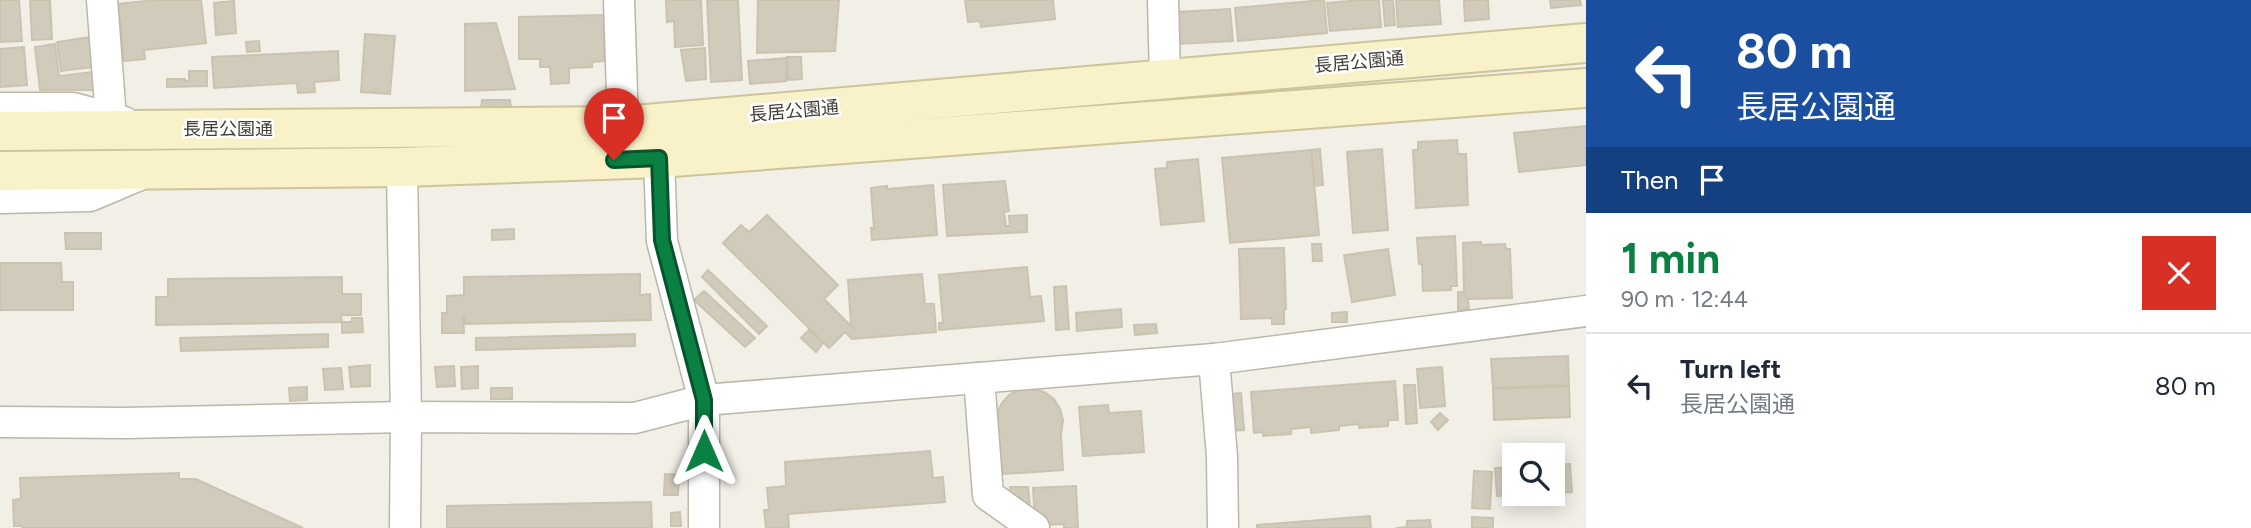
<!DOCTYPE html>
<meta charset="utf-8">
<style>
body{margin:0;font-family:Figtree,"Noto Sans JP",sans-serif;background:#f6f6f7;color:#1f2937;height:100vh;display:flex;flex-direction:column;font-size:26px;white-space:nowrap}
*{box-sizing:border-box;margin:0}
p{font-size:23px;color:#747a83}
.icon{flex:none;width:38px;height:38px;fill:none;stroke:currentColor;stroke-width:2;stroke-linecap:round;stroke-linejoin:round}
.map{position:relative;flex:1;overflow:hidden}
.panel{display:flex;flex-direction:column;background:#fff;width:665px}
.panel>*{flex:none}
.banner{background:#1a4fa0;color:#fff;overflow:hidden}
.buttons{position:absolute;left:1502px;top:443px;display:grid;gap:14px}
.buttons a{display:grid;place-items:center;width:63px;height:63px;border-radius:0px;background:#fff;box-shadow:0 4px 18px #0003;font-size:35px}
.pin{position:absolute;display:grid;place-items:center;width:60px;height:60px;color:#fff;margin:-72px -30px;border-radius:50% 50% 50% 0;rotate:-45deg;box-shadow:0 0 7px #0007}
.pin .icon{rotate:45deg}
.me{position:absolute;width:77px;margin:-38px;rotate:0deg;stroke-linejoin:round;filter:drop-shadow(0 0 5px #0008)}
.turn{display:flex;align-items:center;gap:24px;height:147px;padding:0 35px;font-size:32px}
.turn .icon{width:91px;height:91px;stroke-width:2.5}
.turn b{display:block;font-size:49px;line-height:60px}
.then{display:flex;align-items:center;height:66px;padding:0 35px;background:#0003;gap:14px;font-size:26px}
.round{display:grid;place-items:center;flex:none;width:74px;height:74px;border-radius:0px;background:#f6f6f7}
.summary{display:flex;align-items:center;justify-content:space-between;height:119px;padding:0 35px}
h1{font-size:42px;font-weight:700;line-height:52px;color:#0b8043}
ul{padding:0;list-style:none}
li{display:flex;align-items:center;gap:21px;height:105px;padding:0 35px;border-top:2px solid #e0e1e3}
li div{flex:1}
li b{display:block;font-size:26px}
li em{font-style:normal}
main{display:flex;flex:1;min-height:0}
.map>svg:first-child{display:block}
.building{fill:#d1cbbc;stroke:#cbc3b0;stroke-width:2}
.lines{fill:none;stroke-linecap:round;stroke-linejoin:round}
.minor-casing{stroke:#bbb7a9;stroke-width:33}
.secondary-casing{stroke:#cdc499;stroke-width:42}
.minor{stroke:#fff;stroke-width:30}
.secondary{stroke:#f9f2c8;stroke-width:38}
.route-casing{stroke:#07532c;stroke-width:18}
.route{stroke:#0b8043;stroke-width:12}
.labels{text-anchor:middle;stroke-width:5;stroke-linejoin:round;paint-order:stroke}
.street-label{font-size:18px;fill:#433f36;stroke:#fff}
</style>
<main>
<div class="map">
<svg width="1586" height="528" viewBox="0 0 1586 528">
<rect width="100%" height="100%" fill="#f1efe6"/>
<g class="building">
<path d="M0,0H19L22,41L0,42Z"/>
<path d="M30,0H50L52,39L32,40Z"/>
<path d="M155,0H201L206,43L144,50L145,59L124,61L118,4Z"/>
<path d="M666,0H701L703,45L675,47L674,21L667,22Z"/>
<path d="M707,0H738L742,80L711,82Z"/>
<path d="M758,0H839L835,51L757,53Z"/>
<path d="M965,0H1053L1055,19L981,27L980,21L968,22Z"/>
<path d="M1324,0L1327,33L1238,41L1235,8Z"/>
<path d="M1361,0H1379L1381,27L1330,31L1327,3Z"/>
<path d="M1383,0H1393L1395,25L1385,26Z"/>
<path d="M1396,0H1439L1441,24L1398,27Z"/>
<path d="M1464,0H1488L1489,19L1465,21Z"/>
<path d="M1550,0H1580L1581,5L1551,8Z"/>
<path d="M234,1L236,33L216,35L214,3Z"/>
<path d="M1230,9L1233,41L1176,44V12Z"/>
<path d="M604,15V61L592,62V67L569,68V83L551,84L550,67H540V59H519V17Z"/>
<path d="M496,23L515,89L465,91V24Z"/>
<path d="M365,34L395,36L390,94L361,92Z"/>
<path d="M91,37L95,67L61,71L57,42Z"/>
<path d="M259,41L260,51L247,52L246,42Z"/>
<path d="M55,44L59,76L101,71L102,79L93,90H40L35,47Z"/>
<path d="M24,47L27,85L0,87V49Z"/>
<path d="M705,48L706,79L686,81L681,50Z"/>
<path d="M338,51L339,80L314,82L315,92L298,93L297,83L214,88L212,57Z"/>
<path d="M787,57H801L802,79L788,80Z"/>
<path d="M786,58V81L750,84L748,61Z"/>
<path d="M189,71H207V86L167,87V79H185V81H189Z"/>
<path d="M482,100H510L511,109H481Z"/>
<path d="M1586,126V165L1519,172L1514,133Z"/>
<path d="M1457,140L1458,154H1466L1468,205L1416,208L1413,150H1418V142Z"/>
<path d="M1320,149L1323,185L1315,186L1311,150Z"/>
<path d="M1382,149L1388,230L1353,233L1347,152Z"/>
<path d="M1311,150L1319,235L1230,243L1222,158Z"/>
<path d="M1198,159L1204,221L1161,225L1155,169L1167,168V162Z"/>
<path d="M1005,181L1009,211L1004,212L1006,226H1010L1009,216L1027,215V232L947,236L943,185Z"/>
<path d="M933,185L937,235L872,240L871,228L874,229L871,188L887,186V189Z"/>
<path d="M767,215L838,285L824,299L851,326L848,280L922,274L925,304H934L936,332L852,339L845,332L829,348L723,243L741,225L749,232Z"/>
<path d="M514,229V239L492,240V230Z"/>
<path d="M65,233H101V249H66Z"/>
<path d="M1455,236L1457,286H1451V290L1423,291L1422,264H1419L1417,238Z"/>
<path d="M1481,242V245L1505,244L1506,249H1510L1512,298L1468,299L1469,309L1458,310V292H1464L1463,243Z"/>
<path d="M1312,244H1321L1322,261H1313Z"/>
<path d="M1284,248L1286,309H1284V324H1272V318L1241,319L1239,249Z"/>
<path d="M1388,249L1395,295L1352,302L1344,255Z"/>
<path d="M0,263H61L62,282H73V310H0Z"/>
<path d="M1027,267L1030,297L1041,296L1044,321L939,330V323H943L939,275Z"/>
<path d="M708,270L767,326L759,334L702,277Z"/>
<path d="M640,274V295L650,294L651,320L465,324V318L463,317L464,333H442V313H447V296L464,295V277Z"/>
<path d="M342,277V294H361V315H341L342,322L156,325V297H168V279Z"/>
<path d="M1066,286L1069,329L1056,330L1054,287Z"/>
<path d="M704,291L755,338L745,347L694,300Z"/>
<path d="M1121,309L1122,327L1077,331L1076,313Z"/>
<path d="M1347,312V322H1332V313Z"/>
<path d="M352,318H362L363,332L342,333V322H352Z"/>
<path d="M1156,324L1157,333L1135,335L1134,325Z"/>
<path d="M809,330L823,343L816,352L801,338Z"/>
<path d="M328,334V347L181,351L180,338Z"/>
<path d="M635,334V346L476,350V338Z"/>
<path d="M1568,356L1569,385L1493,388L1491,359Z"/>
<path d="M370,365V386L351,387L349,367Z"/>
<path d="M454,366L455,386L437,387L435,367Z"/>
<path d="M478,366V388L462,389L461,367Z"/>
<path d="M1442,367L1445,406L1420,408L1417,369Z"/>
<path d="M341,368L343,389L325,390L323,369Z"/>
<path d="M1395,381L1398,420H1388V426L1359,428V424L1339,426V430L1311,433V427L1291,429V434L1263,436V432L1254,433L1251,392Z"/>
<path d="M1404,385H1415L1417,423L1406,424Z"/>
<path d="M1569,386L1570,417L1494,420L1493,389Z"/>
<path d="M307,387V400L290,401L289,388Z"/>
<rect x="491" y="388" width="21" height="11"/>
<path d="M1033,389L1044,392L1054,399L1060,409L1063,420L1061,435L1063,470L1003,474L996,425L997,413L1002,403L1010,394L1021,390Z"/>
<path d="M1241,393L1244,430L1232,431L1230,394Z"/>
<path d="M1108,405L1109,413L1141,411L1144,452L1083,456L1079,407Z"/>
<path d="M1440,413L1448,420L1438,430L1431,422Z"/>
<path d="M930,451L933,478L943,477L945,502L788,514L789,527L766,528L764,510H769L767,488L786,486L785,462Z"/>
<path d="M1570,464L1572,492L1552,493V465Z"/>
<path d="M1514,467V494H1541L1497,496L1495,468Z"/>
<path d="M1474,471L1492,472L1490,509L1472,508Z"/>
<path d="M179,473V479H196L303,528H22V526H14L13,500L21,499L20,478Z"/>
<path d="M665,474L679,475L678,495H664Z"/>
<path d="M1076,486L1078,528H1064V524L1041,525L1035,521L1033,488Z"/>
<path d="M1010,487H1028L1030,507L1011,499Z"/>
<path d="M651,502L652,528H447V506Z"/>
<path d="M680,512L681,526H671V513Z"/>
<path d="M1370,516L1371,528H1257V525Z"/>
<path d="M1472,517L1493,518V528H1472Z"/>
<path d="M1430,520L1431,528H1396L1407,527V521Z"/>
</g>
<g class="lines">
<g class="minor-casing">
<g id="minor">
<path d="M102,0L111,118"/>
<path d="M619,0L623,126"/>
<path d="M1163,0L1165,79"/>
<path d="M0,108H73L124,122"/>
<path d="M659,158L662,241L704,400V528"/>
<path d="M402,167L406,417L405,528"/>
<path d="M0,198L90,196L142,174"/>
<path d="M1214,359L1222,457L1223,528"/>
<path d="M979,378L988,495L1034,528"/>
<path d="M0,422L125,423L406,417L635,418L704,400L1214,359L1586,311"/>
</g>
</g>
<g class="secondary-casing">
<g id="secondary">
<path d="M0,131L623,126L1586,43"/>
<path d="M0,171L402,167L659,158L1586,88"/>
</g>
</g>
<use href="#minor" class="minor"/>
<use href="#secondary" class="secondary"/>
</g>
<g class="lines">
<g class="route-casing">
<path id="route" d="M614,160L659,158L662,240L704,400V451"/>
</g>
<use href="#route" class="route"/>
</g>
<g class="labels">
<g class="street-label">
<text transform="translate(1359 62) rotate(-5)" y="6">長居公園通</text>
<text transform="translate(794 111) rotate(-5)" y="6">長居公園通</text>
<text x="228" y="135">長居公園通</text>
</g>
</g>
</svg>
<div class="buttons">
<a><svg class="icon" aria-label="search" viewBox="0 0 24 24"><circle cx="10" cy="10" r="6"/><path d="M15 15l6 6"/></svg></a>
</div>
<div class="pin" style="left:614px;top:160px;background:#d93025"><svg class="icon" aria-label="arrive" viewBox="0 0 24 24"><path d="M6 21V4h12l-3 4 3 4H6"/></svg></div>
<svg class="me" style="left:704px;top:451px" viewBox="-20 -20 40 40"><path d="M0-17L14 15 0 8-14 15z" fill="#0b8043" stroke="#fff" stroke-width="4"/></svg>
</div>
<section class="panel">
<div class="banner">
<div class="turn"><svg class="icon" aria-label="left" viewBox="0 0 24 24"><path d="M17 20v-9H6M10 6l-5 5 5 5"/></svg><div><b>80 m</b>長居公園通</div></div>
<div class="then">Then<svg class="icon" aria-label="arrive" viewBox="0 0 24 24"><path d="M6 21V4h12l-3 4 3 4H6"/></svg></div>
</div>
<div class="summary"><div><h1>1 min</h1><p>90 m · 12:44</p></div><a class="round" style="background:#d93025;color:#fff"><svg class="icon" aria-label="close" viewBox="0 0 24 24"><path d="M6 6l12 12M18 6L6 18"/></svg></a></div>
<ul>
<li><svg class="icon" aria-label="left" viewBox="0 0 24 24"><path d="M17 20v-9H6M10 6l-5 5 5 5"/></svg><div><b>Turn left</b><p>長居公園通</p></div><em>80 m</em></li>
</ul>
</section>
</main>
